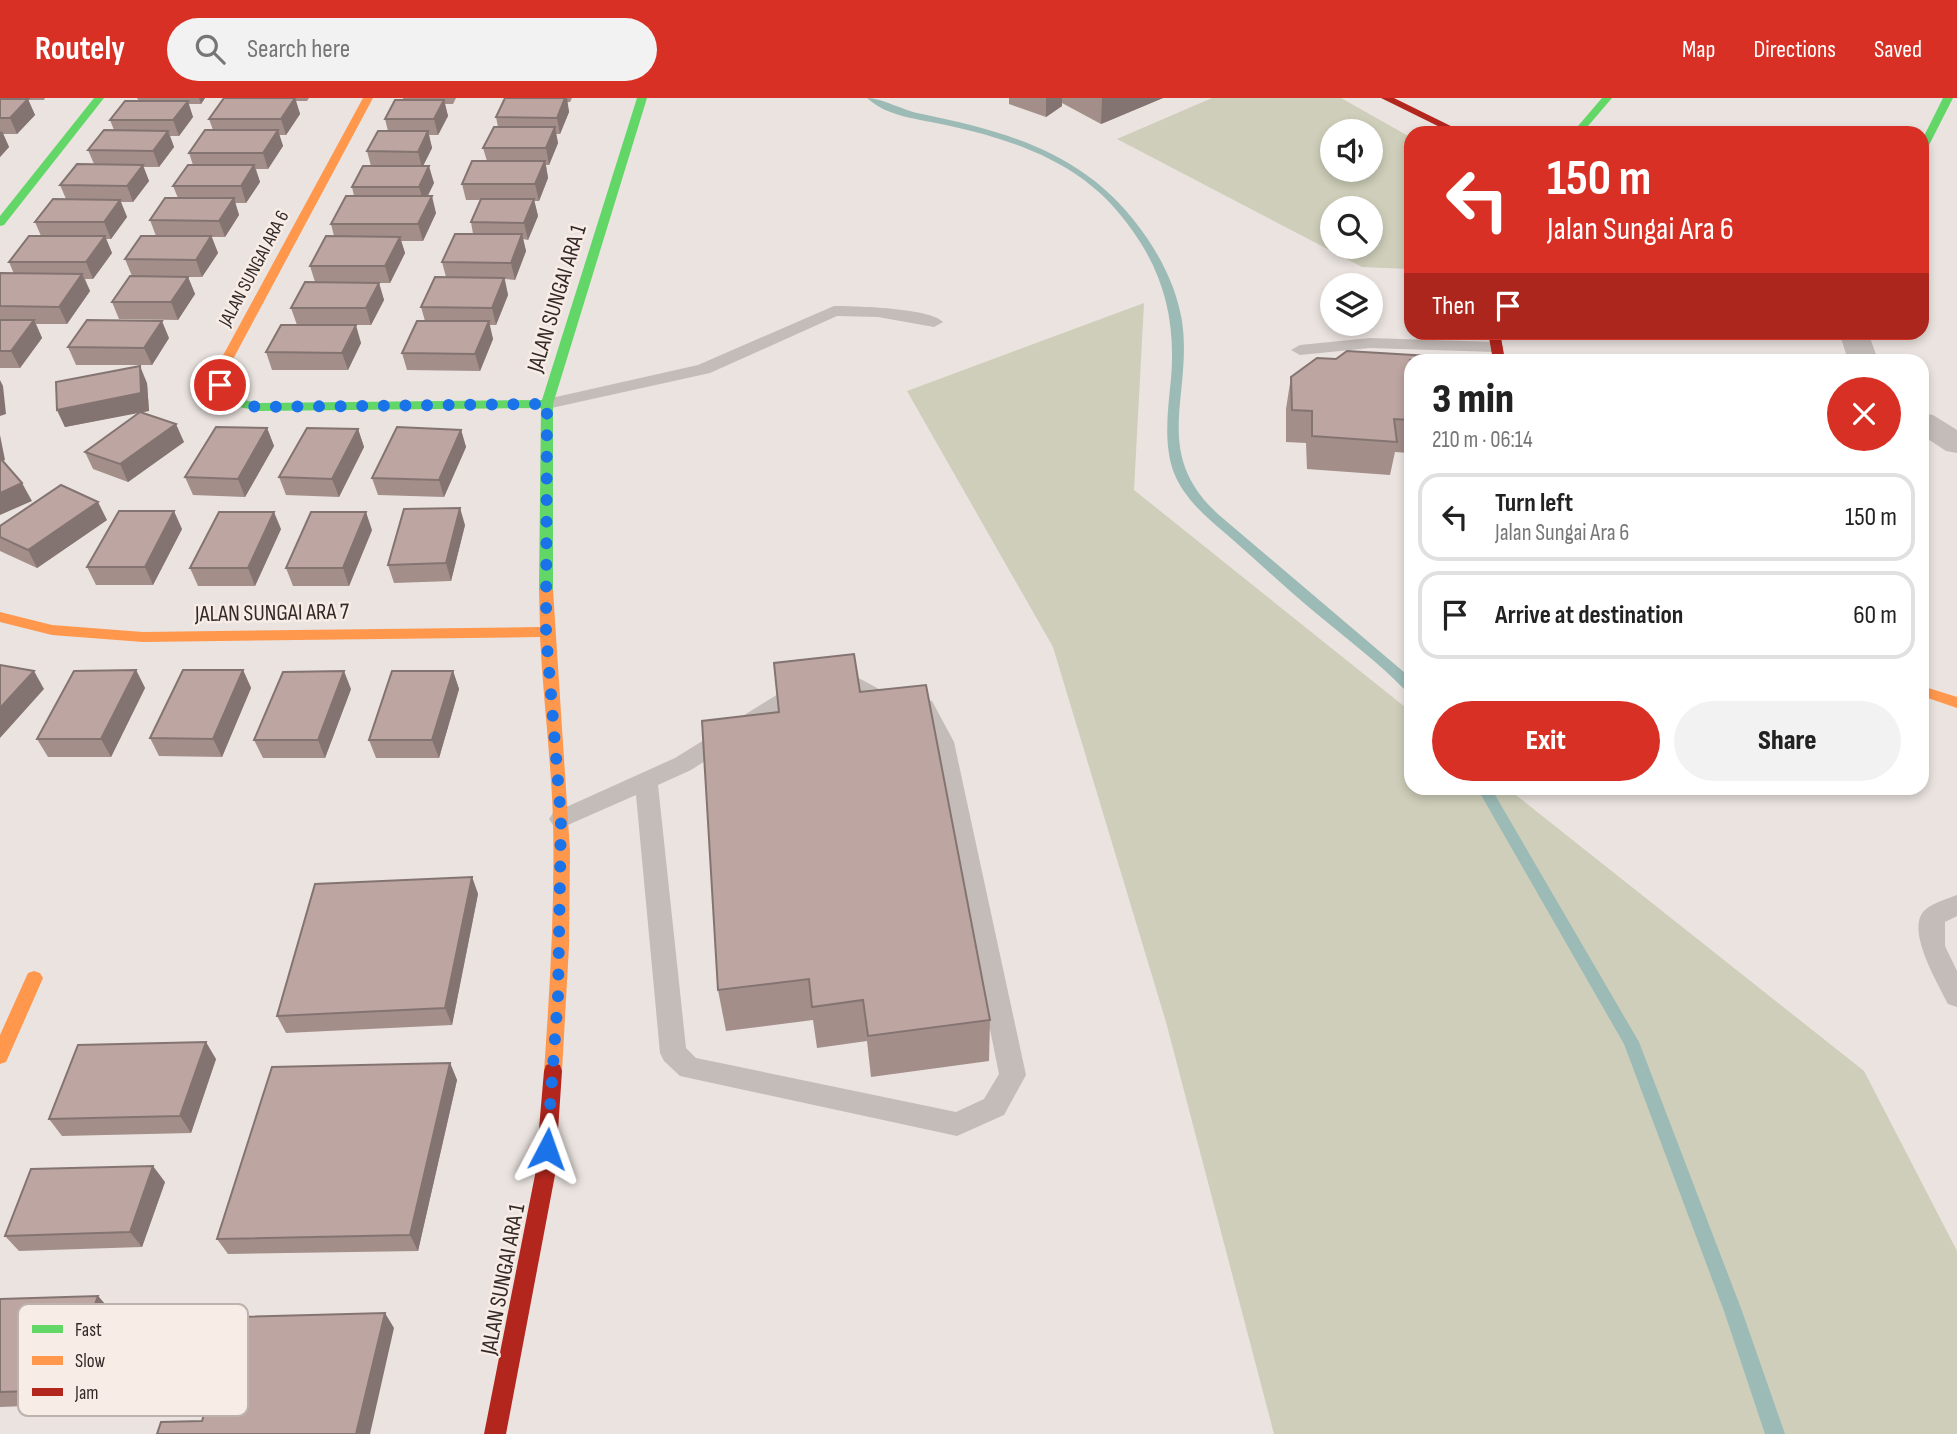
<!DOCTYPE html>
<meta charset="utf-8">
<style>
body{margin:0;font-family:"Sofia Sans Condensed",sans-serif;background:#f2f2f2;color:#222;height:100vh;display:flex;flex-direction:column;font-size:26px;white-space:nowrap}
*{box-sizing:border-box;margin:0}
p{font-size:23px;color:#767676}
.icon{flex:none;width:38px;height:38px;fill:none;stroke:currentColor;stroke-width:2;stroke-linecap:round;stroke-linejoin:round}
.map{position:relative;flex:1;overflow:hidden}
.side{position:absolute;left:1404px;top:256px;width:525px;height:441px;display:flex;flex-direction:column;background:#fff;border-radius:21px;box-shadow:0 4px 10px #0003}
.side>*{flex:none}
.top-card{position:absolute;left:1404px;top:28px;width:525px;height:214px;border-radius:21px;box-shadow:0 4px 10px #0003;background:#d93025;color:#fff;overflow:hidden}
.controls{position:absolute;left:1320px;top:21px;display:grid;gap:14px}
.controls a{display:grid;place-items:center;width:63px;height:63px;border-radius:50%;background:#fff;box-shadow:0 4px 10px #0003;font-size:35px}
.pin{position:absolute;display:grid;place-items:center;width:60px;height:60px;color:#fff;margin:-30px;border:4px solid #fff;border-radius:50%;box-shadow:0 2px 7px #0007}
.me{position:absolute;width:77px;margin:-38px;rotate:4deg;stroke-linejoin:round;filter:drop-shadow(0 0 5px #0008)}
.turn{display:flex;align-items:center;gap:24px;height:147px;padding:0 28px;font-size:32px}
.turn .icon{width:91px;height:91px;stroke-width:2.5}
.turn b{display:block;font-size:49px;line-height:60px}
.then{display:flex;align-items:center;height:66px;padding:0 28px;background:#0003;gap:14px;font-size:26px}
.round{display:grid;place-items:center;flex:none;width:74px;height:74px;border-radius:37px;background:#f2f2f2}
.head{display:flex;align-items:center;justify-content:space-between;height:119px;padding:0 28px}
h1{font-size:42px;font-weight:800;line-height:52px}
.action{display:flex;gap:14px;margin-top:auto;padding:14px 28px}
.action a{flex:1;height:80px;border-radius:42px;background:#d93025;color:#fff;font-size:28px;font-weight:800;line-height:80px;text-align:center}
.action a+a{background:#f2f2f2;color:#222}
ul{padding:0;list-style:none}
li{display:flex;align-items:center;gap:21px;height:88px;margin:0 14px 10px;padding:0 14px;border:4px solid #e0e0e0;border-radius:21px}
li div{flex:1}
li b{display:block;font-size:26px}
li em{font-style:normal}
header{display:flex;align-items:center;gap:42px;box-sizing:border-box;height:98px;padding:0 35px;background:#d93025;color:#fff}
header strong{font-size:33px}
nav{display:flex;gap:38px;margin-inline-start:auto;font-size:24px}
.search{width:490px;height:63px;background:#f2f2f2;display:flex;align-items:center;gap:18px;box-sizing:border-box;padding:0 24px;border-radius:38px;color:#767676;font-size:26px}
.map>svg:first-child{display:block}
.green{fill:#ceceba;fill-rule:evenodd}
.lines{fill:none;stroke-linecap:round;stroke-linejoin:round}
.stream{fill:#9cbbb6;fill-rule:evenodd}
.lane{fill:#c3bcb8;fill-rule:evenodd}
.street{fill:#c3bcb8;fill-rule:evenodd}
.fast{fill:#63d668;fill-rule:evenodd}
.slow{fill:#ff974d;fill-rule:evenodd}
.jam{fill:#b3261e;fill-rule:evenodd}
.wall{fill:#a38e8a}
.shaded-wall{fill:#847471}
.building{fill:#bda5a1;stroke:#847471;stroke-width:2}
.route{stroke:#1a73e8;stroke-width:12;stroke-dasharray:0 21.6}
.labels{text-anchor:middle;stroke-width:5;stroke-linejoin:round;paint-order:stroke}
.far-street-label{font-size:19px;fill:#342927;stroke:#f8ede6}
.street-label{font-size:23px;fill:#342927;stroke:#f8ede6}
.key{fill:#f8ede6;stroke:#bdb2ad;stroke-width:2}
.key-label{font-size:19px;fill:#342927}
</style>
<header>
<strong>Routely</strong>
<div class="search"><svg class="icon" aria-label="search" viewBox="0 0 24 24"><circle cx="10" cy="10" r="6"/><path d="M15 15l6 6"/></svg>Search here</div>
<nav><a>Map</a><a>Directions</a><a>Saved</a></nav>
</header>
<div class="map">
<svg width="1957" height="1336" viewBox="0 0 1957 1336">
<rect width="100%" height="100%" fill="#eae3df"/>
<g class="green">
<path d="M1212,0H1341L1410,39V171L1362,169L1117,41ZM1332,33H1370V72H1332ZM1332,110H1370V149H1332Z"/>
<path d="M1144,205L1134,392L1410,613V690H1507L1864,973L1957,1153V1336H1274L1166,924L1053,549L907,293Z"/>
</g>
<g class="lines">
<g class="stream">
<path d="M867,0C882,0 904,13 922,16C1014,35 1092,58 1147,140C1164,165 1177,193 1182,223C1193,299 1150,354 1219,417L1405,575L1410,581V594L1405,592C1378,564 1347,541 1317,516C1291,495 1267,472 1241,449C1217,427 1187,407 1174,375C1163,346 1168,311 1171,281C1177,211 1158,158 1111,106C1068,60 1006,40 946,27C920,21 887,19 867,0Z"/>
<path d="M1477,690H1491L1639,944L1742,1213L1785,1336H1765L1724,1213L1624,946Z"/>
</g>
<g class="lane">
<path d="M834,208C855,208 930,210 943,224L934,229L878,219L837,218L710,275L547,311L538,306L547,301L698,267Z"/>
<path d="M1370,240L1495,244L1504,249L1495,254L1370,250L1300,257L1291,252L1300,247Z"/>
<path d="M842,571L879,591L932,603L954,644L1026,977L1004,1017L957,1038L680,978L664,963L660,955L636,697L561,730L553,727L549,721L553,715L675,660L812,575ZM824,587H838L865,602L916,614L932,644L999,976L984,1001L956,1014L696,960L686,950L658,687L691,672Z"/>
<path d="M1957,797V818L1945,824V848L1957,873V909L1948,906C1938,885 1907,835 1923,814C1929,806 1947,801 1957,797Z"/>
</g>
<g class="street">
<path d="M1839,234H1868L1878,262H1848Z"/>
<path d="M1922,315L1933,317L1957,332V355L1946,353L1922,337Z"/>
</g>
<g class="fast">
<path d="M94,0H104L4,127L0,128V118Z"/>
<path d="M637,0H647L553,306V492L551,495L546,497L539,492L541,310L259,313C244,309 219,309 216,290L222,286L226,287C233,302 244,302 259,305L542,302Z"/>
<path d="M1602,0H1612L1582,35H1572Z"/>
<path d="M1943,0H1953L1927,51L1922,54V42Z"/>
</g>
<g class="slow">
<path d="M363,0H373L232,263L227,275L228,290L222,294L218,293L215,275L220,263Z"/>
<path d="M546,487L553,492L570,753L569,848L562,973L560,979L553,981L546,979L544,973C550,889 555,805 553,721C551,660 543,600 540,539L143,544L52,537L0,524V514L52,527L143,534L540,529L539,492Z"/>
<path d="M1922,588L1957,599V610L1922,598Z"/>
<path d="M34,873L40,875L43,880L6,964L0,966V937L28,875Z"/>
</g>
<g class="jam">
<path d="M1381,0H1394L1465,35H1452Z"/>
<path d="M1488,234H1500L1505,262H1493Z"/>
<path d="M553,965L560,967L562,973L555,1077L506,1336H484L535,1077L544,973L546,967Z"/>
</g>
</g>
<g class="wall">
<path d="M0,0H45L44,2H28L35,17L17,36H3L9,49L0,59Z"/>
<path d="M137,0H205L201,6H188L193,19L179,38H170L174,49L159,69H143L149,83L133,104H121L127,119L111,141H106L112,155L93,181H85L90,193L67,226H36L42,240L20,270H0V175L14,176L9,164L41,138L35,124L66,101L60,87L94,66L88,52L114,32L110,22L139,3Z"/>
<path d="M224,0H309L307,3H296L300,16L286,37H279L283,48L268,71H256L260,84L246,105H235L239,117L225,139H212L218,155L202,179H188L195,196L178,222L119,221L112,204L132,178L125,161L156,138L150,122L178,100L173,88L193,67L189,55L213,32L209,21Z"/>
<path d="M403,0H456L453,6H445L448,18L438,37H429L432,50L423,68L434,85L427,98L436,115L423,143H401L405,155L390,185H379L384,202L371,227H345L361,245L348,272H272L266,254L297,227L291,210L315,184L310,168L334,138L331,126L354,98L352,89L371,68L367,53L388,33L385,21L403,2Z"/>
<path d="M505,0H572L570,4H567L569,14L560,36H556L558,45L549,67H546L548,80L539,103H534L538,118L528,142L523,141L526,153L515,182L505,181L508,197L496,227H489L493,241L480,273L407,272L402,255L425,223L421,209L446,179L442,164L473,136L471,124L481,102H466L462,86L487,63L483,50L498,29L496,19Z"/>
<path d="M1009,0H1163L1101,26L1062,5V8L1046,19L1009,6Z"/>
<path d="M169,240L152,267H76L68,249Z"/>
<path d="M1336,261L1410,262V355L1395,354L1390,377L1307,371L1306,345L1286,344V311L1291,279Z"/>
<path d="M147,285L149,313L141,314L184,344L128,384L93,371L85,354L140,314L65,329L57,312Z"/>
<path d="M267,330L274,348L245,399L193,397L185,379Z"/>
<path d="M358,331L364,349L339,399L286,397L279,379Z"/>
<path d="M461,332L466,349L444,399L378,397L372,380Z"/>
<path d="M107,422L37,470L0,453V428Z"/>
<path d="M465,427L451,483L394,485L388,467Z"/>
<path d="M182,431L153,487H96L87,469Z"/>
<path d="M281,431L255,488H198L190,470Z"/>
<path d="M372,432L349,488H293L286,470Z"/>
<path d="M136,572L145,590L111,659H48L37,641Z"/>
<path d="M243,572L251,590L222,659L159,658L150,640Z"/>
<path d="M453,573L459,591L439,660H376L369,642Z"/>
<path d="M351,591L325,660H263L254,642Z"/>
<path d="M860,594L990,922L989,963L871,979L867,943L817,950L813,922L726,933L718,892L779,614Z"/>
<path d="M472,779L478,796L452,927L286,935L277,918Z"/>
<path d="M216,961L191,1035L62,1038L49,1021Z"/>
<path d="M450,965L457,982L418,1153L228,1156L217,1141Z"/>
<path d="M165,1084L142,1149L19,1153L5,1138Z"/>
<path d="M98,1198L111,1213L78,1306L0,1309V1201Z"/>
</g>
<g class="shaded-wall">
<path d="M199,0H205L201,6Z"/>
<path d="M295,0L300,16L286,37L281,21Z"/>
<path d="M565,0H567L569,14L560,36L557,20Z"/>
<path d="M1046,0H1062V8L1046,19Z"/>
<path d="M1102,0H1163L1101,26Z"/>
<path d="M28,1L35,17L17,36L10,20Z"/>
<path d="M444,2L448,18L438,37L434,21Z"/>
<path d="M188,3L193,19L179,38L173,22Z"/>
<path d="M555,29L558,45L549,67L546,50Z"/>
<path d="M278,32L283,48L268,71L263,55Z"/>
<path d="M2,33L9,49L0,59V34Z"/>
<path d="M168,33L174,49L159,69L153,53Z"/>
<path d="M428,33L432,50L422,70L418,54Z"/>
<path d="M545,63L548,80L539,103L535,86Z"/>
<path d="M143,67L149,83L133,104L127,88Z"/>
<path d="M254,67L260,84L246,105L241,88Z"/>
<path d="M429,68L434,85L424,106L419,89Z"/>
<path d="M432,98L436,115L423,143L418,126Z"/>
<path d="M234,100L239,117L225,139L219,123Z"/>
<path d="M534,101L538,118L528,142L524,125Z"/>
<path d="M120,102L127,119L111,141L104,124Z"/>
<path d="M522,136L526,153L515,182L511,165Z"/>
<path d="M105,138L112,155L93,181L86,164Z"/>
<path d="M211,138L218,155L202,179L196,162Z"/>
<path d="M400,139L405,155L390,185L385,168Z"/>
<path d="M82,176L90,193L67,226L59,209Z"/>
<path d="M188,179L195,196L178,222L171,204Z"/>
<path d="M504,180L508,197L496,227L492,210Z"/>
<path d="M379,185L384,202L371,227L366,210Z"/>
<path d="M34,222L42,240L20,270L11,253Z"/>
<path d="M162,223L169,240L152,267L144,250Z"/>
<path d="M489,223L493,241L480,273L475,256Z"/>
<path d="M356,227L361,245L348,272L342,255Z"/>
<path d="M140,268L147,285L149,313L65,329L57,312Z"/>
<path d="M0,282L3,288L6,316L0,318Z"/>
<path d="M176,326L184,344L128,384L120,366Z"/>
<path d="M267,330L274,348L245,399L238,381Z"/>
<path d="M358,331L364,349L339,399L332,381Z"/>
<path d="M461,332L466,349L444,399L439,382Z"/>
<path d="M0,337L5,362L0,364Z"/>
<path d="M22,385L32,403L0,417V395Z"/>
<path d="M98,404L107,422L37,470L28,452Z"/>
<path d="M460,410L465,427L451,483L446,465Z"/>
<path d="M174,413L182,431L153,487L145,469Z"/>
<path d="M274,414L281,431L255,488L248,470Z"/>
<path d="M366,414L372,432L349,488L343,470Z"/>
<path d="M136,572L145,590L111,659L101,641Z"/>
<path d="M243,572L251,590L222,659L213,641Z"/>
<path d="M34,573L44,591L0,640V610Z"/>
<path d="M344,573L351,591L325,660L318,642Z"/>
<path d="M453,573L459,591L439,660L432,642Z"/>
<path d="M472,779L478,796L452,927L445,910Z"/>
<path d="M206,944L216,961L191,1035L180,1018Z"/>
<path d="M450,965L457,982L418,1153L410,1137Z"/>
<path d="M153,1068L165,1084L142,1149L130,1134Z"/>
<path d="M98,1198L111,1213L78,1306L64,1292Z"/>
<path d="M385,1215L394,1230L370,1336H356Z"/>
</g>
<g class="building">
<path d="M224,0H295L281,21H209Z"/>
<path d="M505,0H565L557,20L496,19Z"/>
<path d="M0,1H28L10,20H0Z"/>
<path d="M395,2H444L434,21H385Z"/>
<path d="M125,3H188L173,22H110Z"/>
<path d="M494,29H555L546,50H483Z"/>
<path d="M104,32L168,33L153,53L88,52Z"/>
<path d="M205,32H278L263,55H189Z"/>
<path d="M378,33H428L418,54L367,53Z"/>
<path d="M472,63H545L535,86H462Z"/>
<path d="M77,66L143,67L127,88L60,87Z"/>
<path d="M188,67H254L241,88H173Z"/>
<path d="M363,68H429L419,89H352Z"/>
<path d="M346,98H432L418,126H331Z"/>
<path d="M165,100H234L219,123L150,122Z"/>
<path d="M53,101L120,102L104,124H35Z"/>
<path d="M481,101H534L524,125L471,124Z"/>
<path d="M455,136H522L511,165L442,164Z"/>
<path d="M29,138H105L86,164H9Z"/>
<path d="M141,138H211L196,162L125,161Z"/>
<path d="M326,138L400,139L385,168H310Z"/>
<path d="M0,175L82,176L59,209L0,208Z"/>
<path d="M130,178L188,179L171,204H112Z"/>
<path d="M435,179L504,180L492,210L421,209Z"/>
<path d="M305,184L379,185L366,210H291Z"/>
<path d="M0,222H34L11,253H0Z"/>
<path d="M87,222L162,223L144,250L68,249Z"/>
<path d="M417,223H489L475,256L402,255Z"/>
<path d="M281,227H356L342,255L266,254Z"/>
<path d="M1347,253L1446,259V262H1410V322L1394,321L1397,344L1312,338V313L1292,312L1291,279L1317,260L1336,261Z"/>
<path d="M140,268L141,295L57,312L56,284Z"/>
<path d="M140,314L176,326L120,366L85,354Z"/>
<path d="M216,329L267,330L238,381L185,379Z"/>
<path d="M397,329L461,332L439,382L372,380Z"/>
<path d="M307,330L358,331L332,381L279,379Z"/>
<path d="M1,361L22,385L0,395V362Z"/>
<path d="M61,387L98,404L28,452L0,439V428Z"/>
<path d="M460,410L446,465L388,467L404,411Z"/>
<path d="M119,413H174L145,469H87Z"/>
<path d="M219,414H274L248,470H190Z"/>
<path d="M311,414H366L343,470H286Z"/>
<path d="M854,556L860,594L926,587L990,922L868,938L863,902L812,909L809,881L718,892L702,623L779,614L774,565Z"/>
<path d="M0,567L34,573L0,610Z"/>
<path d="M136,572L101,641H37L74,573Z"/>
<path d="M183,572H243L213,641L150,640Z"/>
<path d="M344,573L318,642H254L283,574Z"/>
<path d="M392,573H453L432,642H369Z"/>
<path d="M472,779L445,910L277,918L315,786Z"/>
<path d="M206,944L180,1018L49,1021L78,947Z"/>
<path d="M450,965L410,1137L217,1141L272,969Z"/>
<path d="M153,1068L130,1134L5,1138L31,1071Z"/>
<path d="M98,1198L64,1292L0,1294V1201Z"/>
<path d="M385,1215L356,1336H157L161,1324L202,1323L233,1219Z"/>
</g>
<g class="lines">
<path class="route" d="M220,287C225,305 243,307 259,309L547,306L546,534L561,721L558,898L547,1051"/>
</g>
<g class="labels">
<g class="far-street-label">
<text transform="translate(253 170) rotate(-62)" y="7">JALAN SUNGAI ARA 6</text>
</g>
<g class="street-label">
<text transform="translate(556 200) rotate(-73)" y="8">JALAN SUNGAI ARA 1</text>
<text transform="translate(272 514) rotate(-1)" y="8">JALAN SUNGAI ARA 7</text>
<text transform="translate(502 1181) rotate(-79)" y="8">JALAN SUNGAI ARA 1</text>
</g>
</g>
<rect x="18" y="1206" width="230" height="112" rx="10" class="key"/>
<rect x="32" y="1227" width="31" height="8" fill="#63d668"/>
<rect x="32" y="1258" width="31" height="9" fill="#ff974d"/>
<rect x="32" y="1290" width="31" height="8" fill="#b3261e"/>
<g class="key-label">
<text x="75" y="1238">Fast</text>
<text x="75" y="1269">Slow</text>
<text x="75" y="1301">Jam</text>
</g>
</svg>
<div class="controls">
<a><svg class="icon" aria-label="sound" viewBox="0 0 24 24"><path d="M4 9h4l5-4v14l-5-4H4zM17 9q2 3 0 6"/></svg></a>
<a><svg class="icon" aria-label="search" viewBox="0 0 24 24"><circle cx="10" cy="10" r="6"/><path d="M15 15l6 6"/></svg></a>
<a><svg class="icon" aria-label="layers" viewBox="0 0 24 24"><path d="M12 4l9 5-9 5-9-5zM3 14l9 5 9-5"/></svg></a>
</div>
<div class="pin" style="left:220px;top:287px;background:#d93025"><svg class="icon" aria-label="arrive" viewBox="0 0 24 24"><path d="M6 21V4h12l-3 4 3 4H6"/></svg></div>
<svg class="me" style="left:547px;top:1051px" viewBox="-20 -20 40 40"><path d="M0-17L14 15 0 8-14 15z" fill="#1a73e8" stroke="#fff" stroke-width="4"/></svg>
<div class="top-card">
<div class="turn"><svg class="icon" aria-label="left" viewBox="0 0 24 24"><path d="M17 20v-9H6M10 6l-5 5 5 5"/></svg><div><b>150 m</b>Jalan Sungai Ara 6</div></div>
<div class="then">Then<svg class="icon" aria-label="arrive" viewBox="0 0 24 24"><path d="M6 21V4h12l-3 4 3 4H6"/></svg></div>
</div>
<section class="side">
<div class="head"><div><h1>3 min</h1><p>210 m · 06:14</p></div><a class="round" style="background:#d93025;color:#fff"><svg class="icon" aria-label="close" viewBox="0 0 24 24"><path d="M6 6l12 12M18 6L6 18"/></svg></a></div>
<ul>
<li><svg class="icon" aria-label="left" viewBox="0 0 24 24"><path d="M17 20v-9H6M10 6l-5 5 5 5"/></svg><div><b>Turn left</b><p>Jalan Sungai Ara 6</p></div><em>150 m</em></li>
<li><svg class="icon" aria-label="arrive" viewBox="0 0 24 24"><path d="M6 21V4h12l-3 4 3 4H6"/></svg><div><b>Arrive at destination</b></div><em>60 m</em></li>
</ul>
<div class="action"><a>Exit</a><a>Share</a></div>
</section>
</div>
